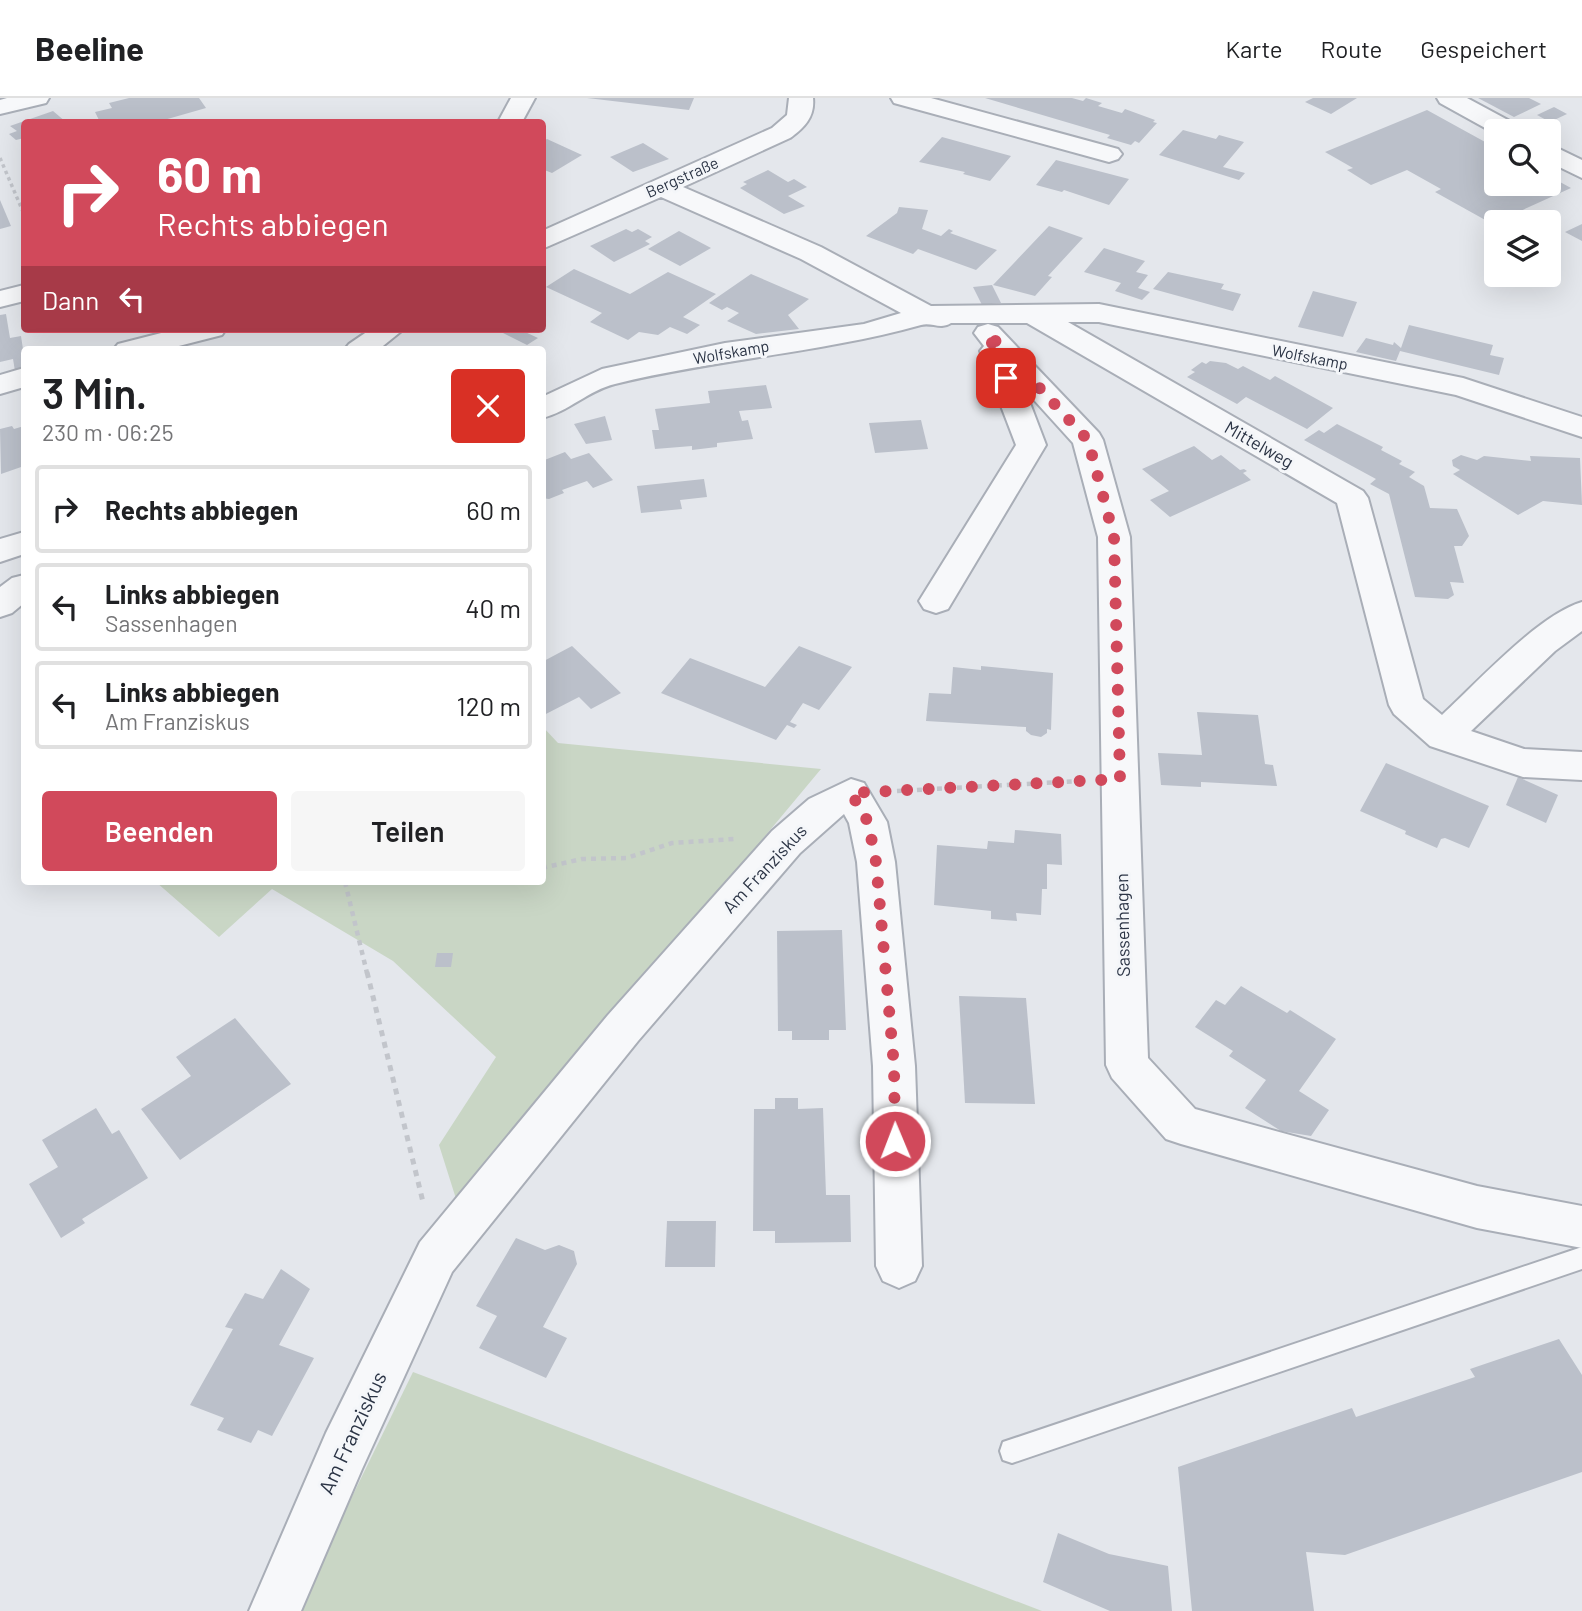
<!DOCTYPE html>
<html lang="de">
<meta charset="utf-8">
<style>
body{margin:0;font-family:Barlow,sans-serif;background:#f6f6f6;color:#202124;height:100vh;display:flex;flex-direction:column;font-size:26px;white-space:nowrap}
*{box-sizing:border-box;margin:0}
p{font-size:23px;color:#757577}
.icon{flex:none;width:38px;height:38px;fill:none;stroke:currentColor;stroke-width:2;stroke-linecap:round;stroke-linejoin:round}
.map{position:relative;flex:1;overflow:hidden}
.panel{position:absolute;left:21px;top:248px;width:525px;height:539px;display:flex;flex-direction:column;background:#fff;border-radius:7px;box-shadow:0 7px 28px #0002}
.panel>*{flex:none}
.guide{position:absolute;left:21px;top:21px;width:525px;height:214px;border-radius:7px;box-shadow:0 7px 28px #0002;background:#d1495b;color:#fff;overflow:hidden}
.controls{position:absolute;left:1484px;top:21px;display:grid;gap:14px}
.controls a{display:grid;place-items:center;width:77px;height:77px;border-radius:7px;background:#fff;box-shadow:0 7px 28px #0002;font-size:35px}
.pin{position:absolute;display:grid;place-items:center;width:60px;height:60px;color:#fff;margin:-30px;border-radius:14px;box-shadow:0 4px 10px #0006}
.me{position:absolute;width:77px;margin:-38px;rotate:359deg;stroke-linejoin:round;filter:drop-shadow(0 0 5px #0008)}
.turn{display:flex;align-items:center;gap:24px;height:147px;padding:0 21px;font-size:32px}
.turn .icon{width:91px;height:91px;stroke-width:2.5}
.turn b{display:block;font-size:49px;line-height:60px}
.then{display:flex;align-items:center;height:66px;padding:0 21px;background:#0003;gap:14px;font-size:26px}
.round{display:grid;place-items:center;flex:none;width:74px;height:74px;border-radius:7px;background:#f6f6f6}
.summary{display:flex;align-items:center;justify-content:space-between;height:119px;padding:0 21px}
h1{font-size:42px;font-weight:600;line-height:52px}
.primary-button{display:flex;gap:14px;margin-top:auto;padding:14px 21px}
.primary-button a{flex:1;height:80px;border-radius:7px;background:#d1495b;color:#fff;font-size:28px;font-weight:600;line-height:80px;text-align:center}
.primary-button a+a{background:#f6f6f6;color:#202124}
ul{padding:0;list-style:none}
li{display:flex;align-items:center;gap:21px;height:88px;margin:0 14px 10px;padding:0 7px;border:4px solid #e0e0e0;border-radius:7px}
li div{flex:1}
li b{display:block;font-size:26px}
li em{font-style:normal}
header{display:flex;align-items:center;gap:42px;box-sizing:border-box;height:98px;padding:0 35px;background:#fff;border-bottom:2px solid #e0e0e0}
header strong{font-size:33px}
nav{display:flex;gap:38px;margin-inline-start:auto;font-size:24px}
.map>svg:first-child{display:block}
.green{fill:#c9d6c5}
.building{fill:#bbc0ca}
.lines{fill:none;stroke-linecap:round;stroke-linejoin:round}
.service-casing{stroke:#a9aeb7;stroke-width:4}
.minor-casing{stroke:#a9aeb7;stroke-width:4}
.tertiary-casing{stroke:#a9aeb7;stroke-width:4}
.path-far2{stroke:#c2c5cb;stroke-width:3.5;stroke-dasharray:3.5 3.5;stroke-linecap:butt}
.path-far1{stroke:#c2c5cb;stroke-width:4.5;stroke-dasharray:5 5;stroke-linecap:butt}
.path{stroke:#c2c5cb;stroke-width:5;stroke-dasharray:6 6;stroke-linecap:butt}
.service{fill:#f7f8fa;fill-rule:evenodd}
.minor{fill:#f7f8fa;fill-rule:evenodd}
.tertiary{fill:#f7f8fa;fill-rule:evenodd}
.route{stroke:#d1495b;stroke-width:12;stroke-dasharray:0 21.6}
.labels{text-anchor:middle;stroke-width:6;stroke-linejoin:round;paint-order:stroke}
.far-street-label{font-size:16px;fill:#2b3445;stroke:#f4f6f9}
.street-label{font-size:18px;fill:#2b3445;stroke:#f4f6f9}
.near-street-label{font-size:21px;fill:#2b3445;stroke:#f4f6f9}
</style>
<header>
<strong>Beeline</strong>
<nav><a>Karte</a><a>Route</a><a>Gespeichert</a></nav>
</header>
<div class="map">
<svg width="1582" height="1513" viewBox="0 0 1582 1513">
<rect width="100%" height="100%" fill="#e4e7ec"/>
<g class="green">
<path d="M543,629L558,645L821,671L458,1107L439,1047L496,959L393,863L272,791L219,839L156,784H542Z"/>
<path d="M413,1274L1042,1513H296Z"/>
</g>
<g class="building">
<path d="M129,0H199L206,10L157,24H100L95,14L112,10L109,5Z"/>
<path d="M587,0H694L689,12Z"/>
<path d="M985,0H1072L1083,3L1086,0L1102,5L1098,8L1122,15L1125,11L1155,22L1153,24L1157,25L1139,45L1135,43L1131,47L1107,40L1110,37Z"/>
<path d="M1313,0H1357L1331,16L1305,4Z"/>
<path d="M1478,0H1529L1541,6L1514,19Z"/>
<path d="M1554,9L1567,16L1550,24L1537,17Z"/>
<path d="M1427,12L1496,50V86H1549V78L1571,90L1505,120L1512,124H1496V128L1435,94L1441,91L1407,72L1371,87L1347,72L1353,70L1325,54Z"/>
<path d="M53,13L66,24H24V40L16,42L9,36L17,33L10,28Z"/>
<path d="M1183,32L1216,41L1219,37L1244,44L1223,69L1245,75L1239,82L1159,57Z"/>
<path d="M942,39L1011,58L990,83L963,76L965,74L919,64Z"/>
<path d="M547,41L582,57L552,75L542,71V44Z"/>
<path d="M643,45L669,61L633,74L610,59Z"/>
<path d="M1056,62L1129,81L1109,107L1064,92L1062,94L1036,87Z"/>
<path d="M768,72L788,84L794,81L807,89L788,98L805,108L784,116L740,90L747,86L743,84Z"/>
<path d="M0,102L11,128L0,131Z"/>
<path d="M899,109L928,112L922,131L941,138L949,131L953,133L950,135L997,152L976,172L918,151L913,156L866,138L897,115Z"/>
<path d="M1582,126V143L1565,134Z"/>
<path d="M1049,128L1083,140L1048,178L1052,179L1035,198L993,187Z"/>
<path d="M626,131L632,134L638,131L652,139L645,143L650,146L614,164L590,148Z"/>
<path d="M679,133L711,150L680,168L648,151Z"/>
<path d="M1104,150L1145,163L1136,174L1148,177L1138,190L1150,194L1142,202L1115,193L1121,185L1084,174Z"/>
<path d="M574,171L630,196L668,174L716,196L683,219L700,227L687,236L670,229L658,237L639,234L628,242L590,224L602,215L546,189Z"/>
<path d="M1168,174L1224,186L1221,191L1241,196L1233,213L1153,191Z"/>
<path d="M751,176L809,201L788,217L799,231L756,236L727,223L739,215L727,209L722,212L709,205Z"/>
<path d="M992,187L1001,205L982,207L973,189Z"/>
<path d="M1313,193L1357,204L1343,239L1298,229Z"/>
<path d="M6,216L10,240L21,238L24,258V270L15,273L13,261L0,264V217Z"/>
<path d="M1409,227L1493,247L1490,257L1504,260L1499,277L1400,253L1396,263L1356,254L1366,240L1393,247L1394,244L1401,250Z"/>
<path d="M495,231H526L523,233L538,240L527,247Z"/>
<path d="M1210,263L1226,265L1238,271L1243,268L1270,282L1275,278L1333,310L1307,331L1246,299L1237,306L1187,279L1195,274L1191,272L1202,264L1206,266Z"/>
<path d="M766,287L772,310L739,313L742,323L748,322L753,341L717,345V349L692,352V348L655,351L652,332H659L655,311L710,305L708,293Z"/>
<path d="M605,318L612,342L586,346L574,326Z"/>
<path d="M921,322L928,351L875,355L869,325Z"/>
<path d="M1337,326L1383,349L1381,352L1402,363L1399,366L1415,374L1409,379L1424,388L1430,410L1457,411L1469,438L1462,448H1454L1464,485L1450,484L1454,497L1448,501L1415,499L1389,396L1370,386L1376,381L1304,342L1319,332L1324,335Z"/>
<path d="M12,328L14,331L24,328V368L1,376L0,331Z"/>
<path d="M1194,348L1212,362L1221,357L1240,372L1244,371L1247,373L1243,375L1251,382L1170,419L1150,402L1169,393L1142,371Z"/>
<path d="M565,354L571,361L589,355L613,382L593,390L587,383L562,392L564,395L549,401L542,400V363Z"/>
<path d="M1461,357L1477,362L1484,358L1531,363L1530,358L1580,360L1582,407L1543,403L1518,417L1453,376L1460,372L1453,368L1452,362Z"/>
<path d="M704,381L707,399L680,402L682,411L641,415L637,388Z"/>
<path d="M572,548L621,595L591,611L579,599L542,618V564Z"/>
<path d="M799,548L852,569L819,612L803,605L790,624L797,627L794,630L787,627L776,642L661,595L690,560L765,589Z"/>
<path d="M981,568L1053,575L1051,632L1047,631V635L1041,639L1031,637L1026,633V629L926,623L929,595L951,596L953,569L981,572Z"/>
<path d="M1197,614L1258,617L1265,666L1273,667L1277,688L1201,684V689L1161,687L1158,655L1202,657Z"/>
<path d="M1386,665L1489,708L1469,750L1445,740L1441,741L1437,750L1405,736L1406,733L1360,713Z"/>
<path d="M1518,679L1558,697L1546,725L1506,707Z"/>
<path d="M1015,732L1061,736L1062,767L1047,766V791H1042L1041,817L1016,815L1017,823L991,821V813L934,807L937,747L987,751L988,743L1014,745Z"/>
<path d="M842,832L846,932H829V942H792V933H778L777,833Z"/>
<path d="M437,855H453L451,869H435Z"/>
<path d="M1241,888L1287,915L1290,912L1336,941L1299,993L1329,1012L1311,1038L1281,1033L1245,1010L1266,982L1229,958L1233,953L1195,929L1216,902L1225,907Z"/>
<path d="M959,898L1026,900L1035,1006L965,1005Z"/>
<path d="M235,920L291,986L180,1062L141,1011L191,978L176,959Z"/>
<path d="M775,1000H798V1011L823,1010L826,1097H850L851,1144L775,1145V1133H753L754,1011H775Z"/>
<path d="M96,1010L112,1036L119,1032L148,1080L82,1121L85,1125L61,1140L29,1086L58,1069L42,1042Z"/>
<path d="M667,1123H716L715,1169H665Z"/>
<path d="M516,1140L545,1152L559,1147L574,1153L577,1166L543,1229L567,1240L546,1280L479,1250L497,1218L476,1208Z"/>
<path d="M281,1171L310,1191L279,1247L314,1260L272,1338L258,1332L251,1345L217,1332L224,1320L190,1307L233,1231L225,1229L245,1195L263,1201Z"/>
<path d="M1559,1241L1582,1277V1374L1345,1457L1306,1454L1314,1513H1192L1178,1369L1352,1310L1356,1319L1475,1279L1470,1271Z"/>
<path d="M1058,1435L1109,1456L1168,1468L1172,1513H1110L1043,1484Z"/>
</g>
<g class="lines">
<g class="service-casing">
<path id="service" d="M1582,1149V1171L1012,1365L1003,1362L1000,1353L1003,1344L1012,1341Z"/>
</g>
<g class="minor-casing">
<g id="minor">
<path d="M7,0H49L46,5L0,16V2Z"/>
<path d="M511,0H535L522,24H498Z"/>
<path d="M789,0H813C815,19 804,30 790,40L683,89L821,149L931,208L1099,206L1463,280L1582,319V339L1456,297L1099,224H1068L1363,393L1368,400L1423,601L1442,617C1477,585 1538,517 1582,504V533L1555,553L1471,633L1524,651L1582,654V682L1523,679L1430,648L1394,616L1389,607L1337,405L1027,225H951C940,232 932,224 921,227C821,255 716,261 615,286C589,292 568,314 542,320V299L602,271L725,245L864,226L901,215L801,161L661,99L542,151V133L772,30L787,17Z"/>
<path d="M891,0H931L1118,51L1122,56L1118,61L1109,64L894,5Z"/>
<path d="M24,187V203L0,209V193Z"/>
<path d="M988,226L998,229L1099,335L1103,342L1130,439L1148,960L1195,1011L1477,1088L1582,1108V1150L1477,1130L1181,1046L1166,1041L1112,980L1106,967L1098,439L1073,345L1025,292L1046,347L948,511L936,515L924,511L919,503L1016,347L980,253L984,248L974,235L978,229Z"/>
<path d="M177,231H226L222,237L163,252H113L118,246Z"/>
<path d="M371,231H404L378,252H344L349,246Z"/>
<path d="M24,270V289L0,296V277Z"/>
<path d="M24,434V456L0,464V441Z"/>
<path d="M24,477V505L12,515L0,519V489L12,480Z"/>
<path d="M851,681L864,685L887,724L895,764L915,968L922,1168L915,1183L899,1190L883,1183L876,1168L873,968L857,764L849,725L844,716L800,755L638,943L452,1174L362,1371L301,1513H249L326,1335L420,1144L608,917L772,733L809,701Z"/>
</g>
</g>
<g class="tertiary-casing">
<g id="tertiary">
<path d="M1437,0H1467L1519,28L1522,33H1496V36L1440,5Z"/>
<path d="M1549,46L1582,62V80L1549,64Z"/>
</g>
</g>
<path class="path-far2" d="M0,60L24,116"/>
<g class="path-far1">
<path d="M897,693L1080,683"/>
<path d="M542,770L582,761L627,760L672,745L734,741"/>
<path d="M345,784L367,875"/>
</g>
<path class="path" d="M367,874L423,1104"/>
<use href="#service" class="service"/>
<use href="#minor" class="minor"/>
<use href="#tertiary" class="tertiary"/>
</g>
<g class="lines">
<path class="route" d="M895,1043L894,968L876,764L868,724L851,695L1120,681L1114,439L1088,342L988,235L1006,280"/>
</g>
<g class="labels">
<g class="far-street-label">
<text transform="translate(682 79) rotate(-24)" y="6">Bergstraße</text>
<text transform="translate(731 254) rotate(-10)" y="6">Wolfskamp</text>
<text transform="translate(1310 259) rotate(11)" y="6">Wolfskamp</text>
</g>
<g class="street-label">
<text transform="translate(1259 347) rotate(30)" y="6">Mittelweg</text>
<text transform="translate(765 771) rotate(-47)" y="6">Am Franziskus</text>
<text transform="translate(1123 827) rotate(-91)" y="6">Sassenhagen</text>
</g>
<g class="near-street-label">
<text transform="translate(353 1335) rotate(-65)" y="7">Am Franziskus</text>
</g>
</g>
</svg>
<div class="controls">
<a><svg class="icon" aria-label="search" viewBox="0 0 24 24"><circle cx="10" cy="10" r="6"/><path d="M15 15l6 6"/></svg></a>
<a><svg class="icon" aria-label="layers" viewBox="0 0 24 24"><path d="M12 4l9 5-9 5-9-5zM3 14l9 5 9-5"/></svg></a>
</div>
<div class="pin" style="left:1006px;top:280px;background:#d93025"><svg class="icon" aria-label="arrive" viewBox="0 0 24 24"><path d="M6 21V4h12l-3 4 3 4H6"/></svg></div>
<svg class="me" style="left:895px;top:1043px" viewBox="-20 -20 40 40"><circle r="17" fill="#d1495b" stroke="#fff" stroke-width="3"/><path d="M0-11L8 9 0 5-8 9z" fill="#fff"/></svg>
<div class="guide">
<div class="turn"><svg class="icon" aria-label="right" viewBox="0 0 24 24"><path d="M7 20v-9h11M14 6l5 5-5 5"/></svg><div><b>60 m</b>Rechts abbiegen</div></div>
<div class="then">Dann<svg class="icon" aria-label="left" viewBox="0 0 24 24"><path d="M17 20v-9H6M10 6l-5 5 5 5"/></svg></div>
</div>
<section class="panel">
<div class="summary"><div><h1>3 Min.</h1><p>230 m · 06:25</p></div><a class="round" style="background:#d93025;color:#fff"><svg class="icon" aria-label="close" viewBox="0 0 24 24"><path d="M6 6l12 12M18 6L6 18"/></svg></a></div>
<ul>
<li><svg class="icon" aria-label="right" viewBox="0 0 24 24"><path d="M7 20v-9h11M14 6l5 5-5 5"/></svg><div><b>Rechts abbiegen</b></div><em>60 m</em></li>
<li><svg class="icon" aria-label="left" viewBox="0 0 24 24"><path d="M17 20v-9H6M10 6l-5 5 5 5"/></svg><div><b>Links abbiegen</b><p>Sassenhagen</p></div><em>40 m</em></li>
<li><svg class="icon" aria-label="left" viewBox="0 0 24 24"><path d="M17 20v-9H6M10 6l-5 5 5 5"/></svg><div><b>Links abbiegen</b><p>Am Franziskus</p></div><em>120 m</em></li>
</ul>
<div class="primary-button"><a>Beenden</a><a>Teilen</a></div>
</section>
</div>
